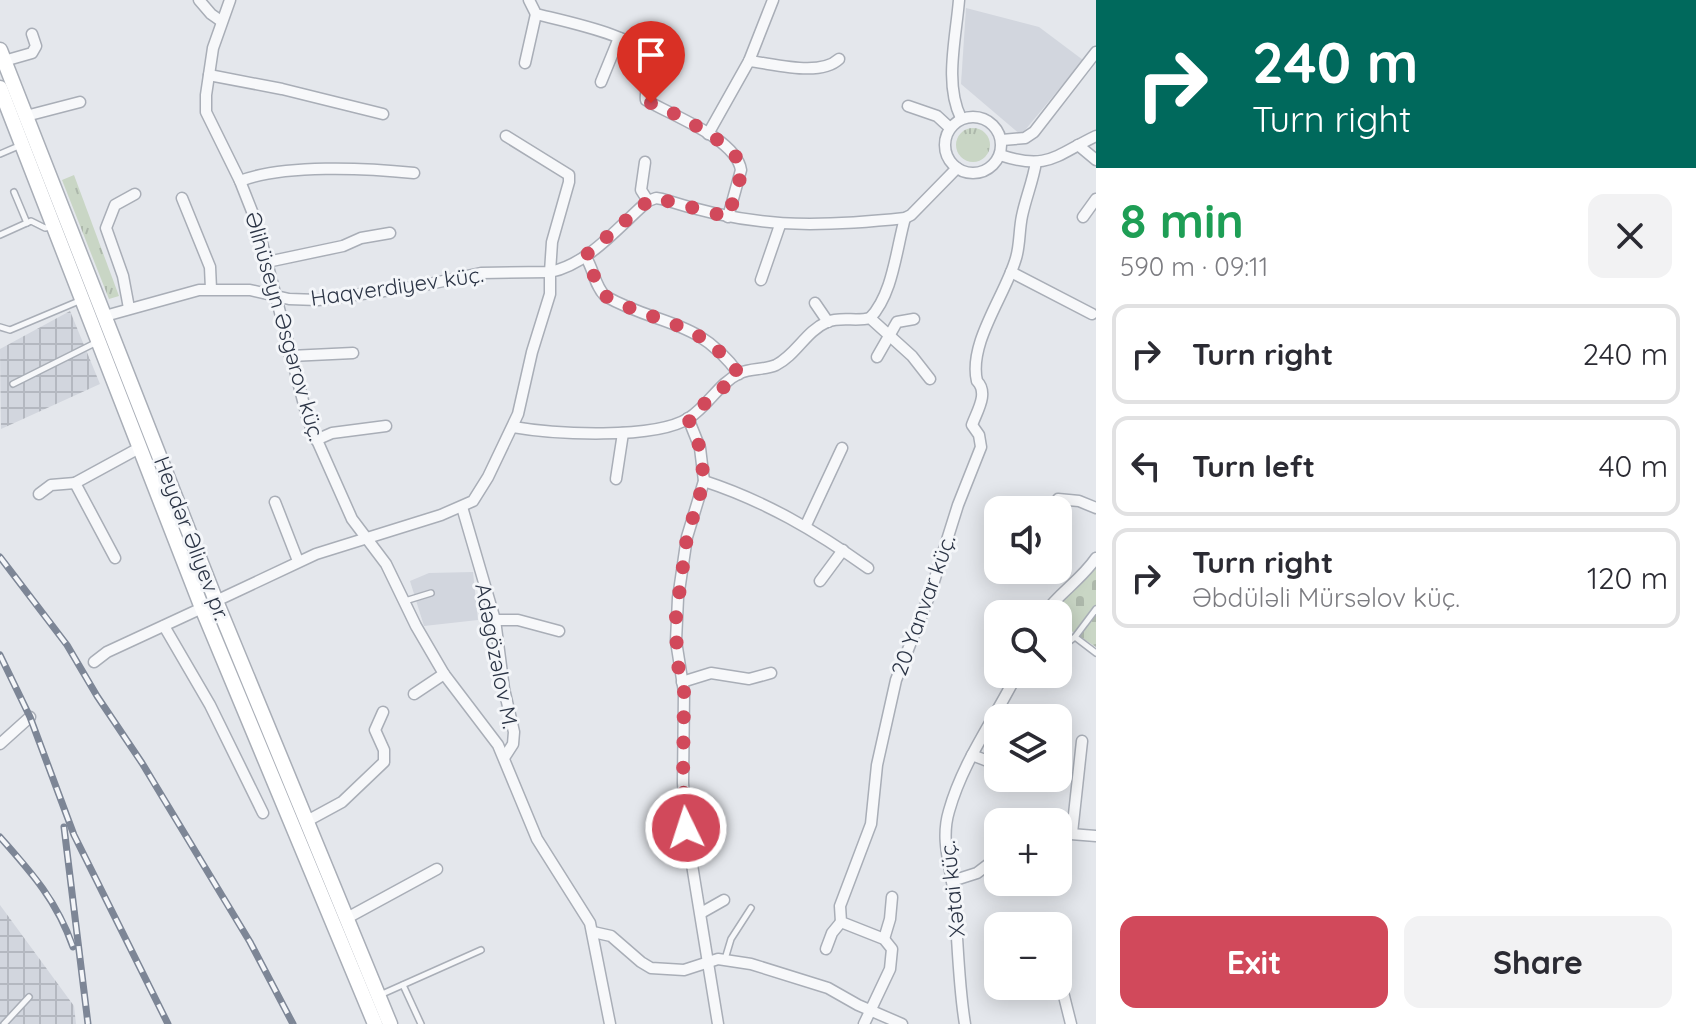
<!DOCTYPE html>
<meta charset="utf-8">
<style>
body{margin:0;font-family:Quicksand,sans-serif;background:#f2f2f3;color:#2b2b33;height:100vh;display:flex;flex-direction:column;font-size:30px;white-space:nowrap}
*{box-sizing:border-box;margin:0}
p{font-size:26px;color:#7c7c81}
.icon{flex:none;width:44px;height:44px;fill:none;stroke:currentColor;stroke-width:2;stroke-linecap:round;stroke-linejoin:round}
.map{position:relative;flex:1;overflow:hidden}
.side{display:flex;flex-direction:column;background:#fff;width:600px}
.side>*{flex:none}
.banner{background:#00695c;color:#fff;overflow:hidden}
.buttons{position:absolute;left:984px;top:496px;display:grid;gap:16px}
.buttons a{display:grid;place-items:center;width:88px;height:88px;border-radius:16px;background:#fff;box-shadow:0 4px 20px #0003;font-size:40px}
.pin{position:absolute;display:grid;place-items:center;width:68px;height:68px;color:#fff;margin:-82px -34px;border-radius:50% 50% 50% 0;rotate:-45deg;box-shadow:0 0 8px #0007}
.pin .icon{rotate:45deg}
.me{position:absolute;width:88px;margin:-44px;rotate:356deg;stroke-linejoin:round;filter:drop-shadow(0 0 6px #0008)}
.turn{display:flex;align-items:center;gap:28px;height:168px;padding:0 24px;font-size:36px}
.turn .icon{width:104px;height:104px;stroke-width:2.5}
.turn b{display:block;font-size:56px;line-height:68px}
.round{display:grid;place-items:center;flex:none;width:84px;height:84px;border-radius:16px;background:#f2f2f3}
.headline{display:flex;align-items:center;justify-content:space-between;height:136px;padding:0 24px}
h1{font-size:48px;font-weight:800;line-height:60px;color:#1e9e55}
.primary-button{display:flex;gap:16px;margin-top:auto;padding:16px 24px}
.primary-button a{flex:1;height:92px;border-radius:16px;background:#d1495b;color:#fff;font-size:32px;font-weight:800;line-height:92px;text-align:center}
.primary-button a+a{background:#f2f2f3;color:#2b2b33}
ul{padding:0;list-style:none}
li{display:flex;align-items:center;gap:24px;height:100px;margin:0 16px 12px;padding:0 8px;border:4px solid #e1e1e2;border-radius:16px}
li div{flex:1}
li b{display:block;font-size:30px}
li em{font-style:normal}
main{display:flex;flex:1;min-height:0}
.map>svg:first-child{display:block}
.built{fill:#d2d6de}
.industrial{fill:url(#industrial-grid)}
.grass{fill:url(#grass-tufts)}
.cemetery{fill:url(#cemetery-stones)}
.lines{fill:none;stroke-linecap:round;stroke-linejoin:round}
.lane-casing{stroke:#a9aeb7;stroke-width:8}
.street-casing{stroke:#a9aeb7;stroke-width:13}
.secondary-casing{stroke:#a9aeb7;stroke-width:17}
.lane{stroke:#f7f8fa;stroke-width:5}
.street{stroke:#f7f8fa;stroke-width:10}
.secondary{stroke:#fff;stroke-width:14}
.rail-casing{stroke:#7d8696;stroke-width:7}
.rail{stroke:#f4f6f9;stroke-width:4;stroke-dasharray:12;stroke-linecap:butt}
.route{stroke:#d1495b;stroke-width:14;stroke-dasharray:0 25.2}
.labels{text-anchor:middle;stroke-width:6;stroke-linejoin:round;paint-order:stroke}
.street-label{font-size:22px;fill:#2b3445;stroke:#f4f6f9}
</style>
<main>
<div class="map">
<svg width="1096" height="1024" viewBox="0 0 1096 1024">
<defs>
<pattern id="industrial-grid" width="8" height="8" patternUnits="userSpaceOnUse" patternTransform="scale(2)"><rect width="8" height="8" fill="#d2d6de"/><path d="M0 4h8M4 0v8" fill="none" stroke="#b4b8c0"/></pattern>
<pattern id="grass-tufts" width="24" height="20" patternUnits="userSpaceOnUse" patternTransform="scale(2)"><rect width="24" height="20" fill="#c9d6c5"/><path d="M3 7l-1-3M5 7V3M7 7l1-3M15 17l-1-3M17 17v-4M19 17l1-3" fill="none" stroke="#adb8ab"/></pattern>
<pattern id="cemetery-stones" width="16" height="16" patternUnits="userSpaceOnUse" patternTransform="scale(2)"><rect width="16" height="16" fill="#c9d6c5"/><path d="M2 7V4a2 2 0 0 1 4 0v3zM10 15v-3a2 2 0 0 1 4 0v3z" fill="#adb8ab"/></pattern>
</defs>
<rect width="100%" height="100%" fill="#e4e7ec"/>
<g class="built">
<path d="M966,8L1039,27L1083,60L1021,135L961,84Z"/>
<path d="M473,572L478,620L424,626L410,581L429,573Z"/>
</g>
<g class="industrial">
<path d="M70,311L100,384L1,429L0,349Z"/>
<path d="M0,905L74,1006L76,1024H0Z"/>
</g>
<g class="grass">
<circle cx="973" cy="145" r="17"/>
<path d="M74,175L119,296L109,299L62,180Z"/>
</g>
<path class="cemetery" d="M1096,554V647L1070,630L1058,637V614H1050Z"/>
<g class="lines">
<g class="lane-casing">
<g id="lane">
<path d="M0,154L21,145"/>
<path d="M14,192L27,223"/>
<path d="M0,235L31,221L45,228L51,227"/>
<path d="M0,327L10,330L79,301"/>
<path d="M13,384L95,343"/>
<path d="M405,601L431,593"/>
<path d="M1075,637L1096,609"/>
<path d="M1058,650L1075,637L1096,653"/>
<path d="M725,959L731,939L751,908"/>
<path d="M403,985L421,1024"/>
<path d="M380,995L481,950"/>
<path d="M4,1024L29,997"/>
</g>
</g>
<g class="street-casing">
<g id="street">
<path d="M199,0L211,14L221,21"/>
<path d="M230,0L213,48L206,95V112L240,181L257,224L308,420L352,519L386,564L416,626L444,674L498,745L537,839L590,923L610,1024"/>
<path d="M529,0L536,14C558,20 648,37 652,63C654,75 644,87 646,100C670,115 736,138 741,170L728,217"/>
<path d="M959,0C956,38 944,84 961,118"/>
<path d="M4,61L32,53L36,46L32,34"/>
<path d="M749,61C775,64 820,77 839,59"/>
<path d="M525,63L536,14"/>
<path d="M209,75L282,89L383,114"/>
<path d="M601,82L619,38"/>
<path d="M908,106L937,116L950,128"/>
<path d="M26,116L80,102"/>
<circle cx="973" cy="145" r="28"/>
<path d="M708,134L749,61L773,0"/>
<path d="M1002,140L1025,138L1034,132L1096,52"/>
<path d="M1078,145L1096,160"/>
<path d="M1000,155C1048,171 1056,155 1096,136"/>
<path d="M645,162L641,190L648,201"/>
<path d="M240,181C284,164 366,168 414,173"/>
<path d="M182,198L210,267L211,289"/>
<path d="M1083,217L1096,199"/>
<path d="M585,256C594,269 594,285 605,296C660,327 697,317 739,374"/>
<path d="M267,262L343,246L361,238L390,233"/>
<path d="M1011,272L1092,314"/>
<path d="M761,280L780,225"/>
<path d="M815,303L828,322"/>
<path d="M129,308L123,276L106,228L115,205L135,194"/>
<path d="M105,316L199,290H250L289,299L318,300L420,286L481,273L550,272L552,242L569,182V175L506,136"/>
<path d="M870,318C893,294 896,250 905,218"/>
<path d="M290,356L353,353"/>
<path d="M877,357L897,322L914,319"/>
<path d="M688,418L700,448L704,481L687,537L678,598L676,641L684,692L683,783L686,828L718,1024"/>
<path d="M513,427C553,434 655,440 689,418C708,406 719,383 740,373C751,368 765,370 776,365C796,355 806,331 827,322C841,316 856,322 870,318L912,356L930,379"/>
<path d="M316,440L332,433L386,426"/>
<path d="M616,479L623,433"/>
<path d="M704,481C765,501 816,531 868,568"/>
<path d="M39,494L51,485L75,483"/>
<path d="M1058,499L1079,501L1096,508"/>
<path d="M275,502L298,561"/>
<path d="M462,507L495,620L504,689L514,732L513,744L504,758"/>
<path d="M806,525L842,448"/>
<path d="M115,558L75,483L141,447"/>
<path d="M820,581L843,550"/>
<path d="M216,601L316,554L441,515L473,501L488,477L518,414L532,352L550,294V272C589,264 619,226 648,201L656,198L662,199C752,228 812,228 905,218L911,215L957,168"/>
<path d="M1044,614C1059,593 1081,580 1096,558"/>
<path d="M495,620H518L559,631"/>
<path d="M164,626L210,705L263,813"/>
<path d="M94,662L107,652L202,608"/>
<path d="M682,682L711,673L749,679L771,673"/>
<path d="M414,694L444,674"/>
<path d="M0,744L30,717"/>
<path d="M972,755L998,765"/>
<path d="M1029,778L1032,780"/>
<path d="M307,821L342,802L384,762V750L375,730L383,712"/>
<path d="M686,828L710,827"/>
<path d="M1058,833L1096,836"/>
<path d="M1072,833L1082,741"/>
<path d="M952,881L977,873L998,857"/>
<path d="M701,913L724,900"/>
<path d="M347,918L437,869"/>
<path d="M593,932L611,936L641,962L651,968L684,970L718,959L751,964L828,988L858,1005L902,1024"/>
<path d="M884,939L890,919L892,897"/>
<path d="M826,949L832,933L841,922"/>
<path d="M1062,988L1071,1024"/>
<path d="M864,1024L890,969L892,949L884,939L841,922L840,906L871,824L877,765L896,680L930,594L958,505L981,447L979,435L972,425C977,411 989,393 977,381C968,343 1006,294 1016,258C1020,245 1019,230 1022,216C1026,197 1033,181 1036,162"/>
<path d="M965,1024C958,982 958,938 954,896C951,866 940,841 949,811C963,761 994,720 1017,674"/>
</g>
</g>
<g class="secondary-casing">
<g id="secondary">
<path d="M0,50L216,601L390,1024"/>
<path d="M0,88L202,608L375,1024"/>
</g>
</g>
<use href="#lane" class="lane"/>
<use href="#street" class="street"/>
<use href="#secondary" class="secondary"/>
<g class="rail-casing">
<g id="rail">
<path d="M0,557L67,645L97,696L142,763L250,942L293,1024"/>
<path d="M0,655L30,717L74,835L168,1024"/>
<path d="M64,827L88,1024"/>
<path d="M0,837C32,873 57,901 73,947"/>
</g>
</g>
<use href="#rail" class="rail"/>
</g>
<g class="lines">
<path class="route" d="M651,103C670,110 740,146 741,168C741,183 732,203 728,217L656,198L648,201L585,256C594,269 594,285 605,296C660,326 697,318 739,374L688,418L700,448L704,481L687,537L676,617L677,661L684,692L683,783L686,828"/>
</g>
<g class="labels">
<g class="street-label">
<text transform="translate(397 286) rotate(-8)" y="8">Haqverdiyev küç.</text>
<text transform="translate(285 326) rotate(74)" y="8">Əlihüseyn Əsgərov küç.</text>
<text transform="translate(192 538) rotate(69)" y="8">Heydər Əliyev pr.</text>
<text transform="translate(923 605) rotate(-70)" y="8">20 Yanvar küç.</text>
<text transform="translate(497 656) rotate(79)" y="8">Adəgözəlov M.</text>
<text transform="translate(952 889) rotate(-96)" y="8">Xətai küç.</text>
</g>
</g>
</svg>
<div class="buttons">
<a><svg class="icon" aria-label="sound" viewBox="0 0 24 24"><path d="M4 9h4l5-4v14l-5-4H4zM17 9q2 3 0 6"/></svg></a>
<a><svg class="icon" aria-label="search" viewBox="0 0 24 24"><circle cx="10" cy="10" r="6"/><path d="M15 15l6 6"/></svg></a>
<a><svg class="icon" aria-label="layers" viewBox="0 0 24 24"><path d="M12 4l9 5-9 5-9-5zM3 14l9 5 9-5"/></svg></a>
<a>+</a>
<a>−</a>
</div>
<div class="pin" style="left:651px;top:103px;background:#d93025"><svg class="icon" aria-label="arrive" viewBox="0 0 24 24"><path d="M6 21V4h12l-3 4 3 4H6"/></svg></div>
<svg class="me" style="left:686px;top:828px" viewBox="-20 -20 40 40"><circle r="17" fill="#d1495b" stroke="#fff" stroke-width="3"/><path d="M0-11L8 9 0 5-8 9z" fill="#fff"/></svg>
</div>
<section class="side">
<div class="banner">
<div class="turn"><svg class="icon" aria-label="right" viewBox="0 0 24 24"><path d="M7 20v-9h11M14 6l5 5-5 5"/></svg><div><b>240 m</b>Turn right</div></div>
</div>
<div class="headline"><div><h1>8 min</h1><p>590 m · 09:11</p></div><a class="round"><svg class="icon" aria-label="close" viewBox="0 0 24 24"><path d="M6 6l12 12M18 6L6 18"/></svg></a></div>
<ul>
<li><svg class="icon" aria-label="right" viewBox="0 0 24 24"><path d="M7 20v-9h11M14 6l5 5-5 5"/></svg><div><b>Turn right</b></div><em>240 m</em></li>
<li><svg class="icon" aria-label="left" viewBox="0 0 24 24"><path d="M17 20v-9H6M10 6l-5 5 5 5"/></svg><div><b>Turn left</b></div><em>40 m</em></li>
<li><svg class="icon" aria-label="right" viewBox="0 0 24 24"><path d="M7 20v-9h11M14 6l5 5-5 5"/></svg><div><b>Turn right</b><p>Əbdüləli Mürsəlov küç.</p></div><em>120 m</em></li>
</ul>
<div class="primary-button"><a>Exit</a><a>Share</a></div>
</section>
</main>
